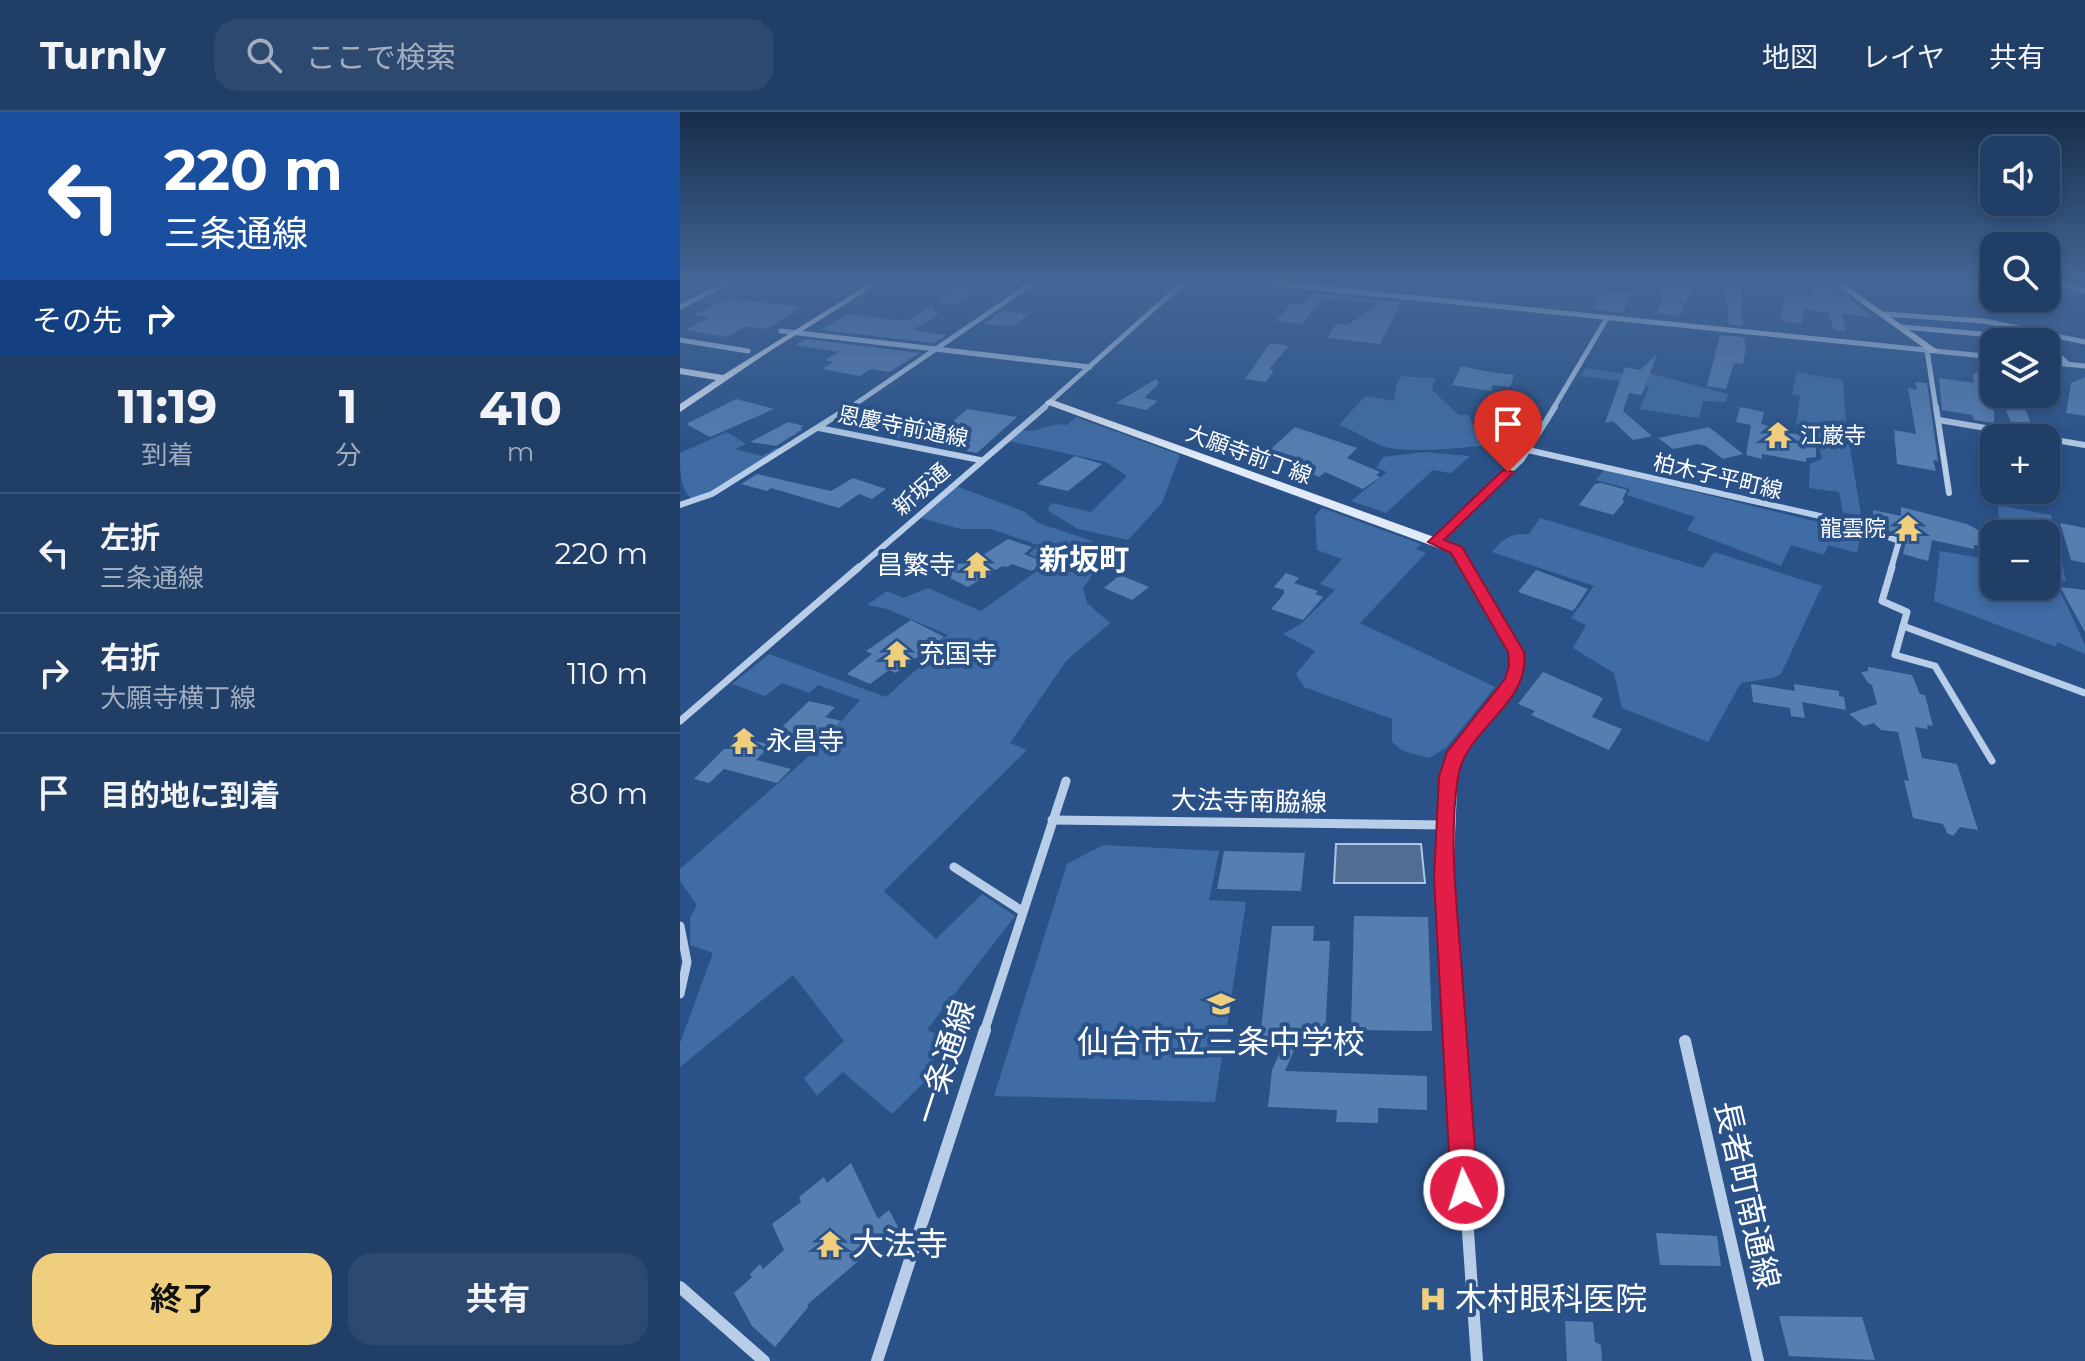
<!DOCTYPE html>
<html lang="ja">
<meta charset="utf-8">
<style>
body{margin:0;font-family:Montserrat,"Noto Sans JP",sans-serif;background:#2d496f;color:#f1f3f6;height:100vh;display:flex;flex-direction:column;font-size:30px;white-space:nowrap}
*{box-sizing:border-box;margin:0}
p{font-size:26px;color:#a2aebf}
.icon{flex:none;width:44px;height:44px;fill:none;stroke:currentColor;stroke-width:2;stroke-linecap:round;stroke-linejoin:round}
.map{position:relative;flex:1;overflow:hidden}
.side{display:flex;flex-direction:column;background:#203e66;width:680px}
.side>*{flex:none}
.top-card{background:#1a4fa0;color:#fff;overflow:hidden}
.buttons{position:absolute;left:1300px;top:24px;display:grid;gap:16px}
.buttons a{display:grid;place-items:center;width:80px;height:80px;border-radius:16px;background:#203e66;box-shadow:0 4px 12px #0003,0 0 0 2px #3d577a;font-size:40px}
.pin{position:absolute;display:grid;place-items:center;width:68px;height:68px;color:#fff;margin:-82px -34px;border-radius:50% 50% 50% 0;rotate:-45deg;box-shadow:0 0 8px #0007}
.pin .icon{rotate:45deg}
.me{position:absolute;width:88px;margin:-44px;rotate:356deg;stroke-linejoin:round;filter:drop-shadow(0 0 6px #0008)}
.turn{display:flex;align-items:center;gap:28px;height:168px;padding:0 32px;font-size:36px}
.turn .icon{width:104px;height:104px;stroke-width:2.5}
.turn b{display:block;font-size:56px;line-height:68px}
.then{display:flex;align-items:center;height:76px;padding:0 32px;background:#0003;gap:16px;font-size:30px}
.eta{display:flex;justify-content:space-evenly;align-items:center;height:136px;text-align:center}
.eta b{font-size:48px;font-weight:700;line-height:56px}
.button{display:flex;gap:16px;margin-top:auto;padding:16px 32px}
.button a{flex:1;height:92px;border-radius:24px;background:#efcf7e;color:#111;font-size:32px;font-weight:700;line-height:92px;text-align:center}
.button a+a{background:#2d496f;color:#f1f3f6}
ul{padding:0;list-style:none}
li{display:flex;align-items:center;gap:24px;height:120px;padding:0 32px;border-top:2px solid #3d577a}
li div{flex:1}
li b{display:block;font-size:30px}
li em{font-style:normal}
header{display:flex;align-items:center;gap:48px;box-sizing:border-box;height:112px;padding:0 40px;background:#203e66;border-bottom:2px solid #3d577a}
header strong{font-size:38px}
nav{display:flex;gap:44px;margin-inline-start:auto;font-size:28px}
.search{width:560px;height:72px;background:#2d496f;display:flex;align-items:center;gap:20px;box-sizing:border-box;padding:0 28px;border-radius:24px;color:#a2aebf;font-size:30px}
main{display:flex;flex:1;min-height:0}
.map>svg:first-child{display:block}
.green{fill:#3f6ca4;fill-rule:evenodd}
.water{fill:#516d93;stroke:#abc7e8;stroke-width:2}
.building{fill:#567eb1}
.lines{fill:none;stroke-linecap:round;stroke-linejoin:round}
.street-far4{stroke:#b7cde8;stroke-width:5}
.street-far3{stroke:#b7cde8;stroke-width:6}
.street-far2{stroke:#b7cde8;stroke-width:7}
.street-far1{stroke:#b7cde8;stroke-width:9}
.street{stroke:#b7cde8;stroke-width:12}
.secondary{fill:#e0eaf8;fill-rule:evenodd}
.route{fill:#e11d48;stroke:#92132f;stroke-width:2}
.labels{text-anchor:middle;stroke-width:8;stroke-linejoin:round;paint-order:stroke}
.far-street-label{font-size:22px;fill:#fff;stroke:#2a5288}
.far-poi-label{font-size:22px;fill:#fff;stroke:#2a5288;text-anchor:start}
.poi-label{font-size:26px;fill:#fff;stroke:#2a5288;text-anchor:start}
.street-label{font-size:26px;fill:#fff;stroke:#2a5288}
.quarter-label{font-size:30px;font-weight:bold;fill:#fff;stroke:#2a5288}
.near-poi-label{font-size:32px;fill:#fff;stroke:#2a5288;text-anchor:start}
.near-street-label{font-size:32px;fill:#fff;stroke:#2a5288}
</style>
<header>
<strong>Turnly</strong>
<div class="search"><svg class="icon" aria-label="search" viewBox="0 0 24 24"><circle cx="10" cy="10" r="6"/><path d="M15 15l6 6"/></svg>ここで検索</div>
<nav><a>地図</a><a>レイヤ</a><a>共有</a></nav>
</header>
<main>
<section class="side">
<div class="top-card">
<div class="turn"><svg class="icon" aria-label="left" viewBox="0 0 24 24"><path d="M17 20v-9H6M10 6l-5 5 5 5"/></svg><div><b>220 m</b>三条通線</div></div>
<div class="then">その先<svg class="icon" aria-label="right" viewBox="0 0 24 24"><path d="M7 20v-9h11M14 6l5 5-5 5"/></svg></div>
</div>
<div class="eta">
<div><b>11:19</b><p>到着</p></div>
<div><b>1</b><p>分</p></div>
<div><b>410</b><p>m</p></div>
</div>
<ul>
<li><svg class="icon" aria-label="left" viewBox="0 0 24 24"><path d="M17 20v-9H6M10 6l-5 5 5 5"/></svg><div><b>左折</b><p>三条通線</p></div><em>220 m</em></li>
<li><svg class="icon" aria-label="right" viewBox="0 0 24 24"><path d="M7 20v-9h11M14 6l5 5-5 5"/></svg><div><b>右折</b><p>大願寺横丁線</p></div><em>110 m</em></li>
<li><svg class="icon" aria-label="arrive" viewBox="0 0 24 24"><path d="M6 21V4h12l-3 4 3 4H6"/></svg><div><b>目的地に到着</b></div><em>80 m</em></li>
</ul>
<div class="button"><a>終了</a><a>共有</a></div>
</section>
<div class="map">
<svg width="1405" height="1249" viewBox="0 0 1405 1249">
<rect width="100%" height="100%" fill="#2a5288"/>
<g class="green">
<path d="M906,256L958,264L961,259L1048,282L1046,290L1023,289L1019,306L959,297L969,276L965,272L900,264Z"/>
<path d="M1117,260L1163,268L1166,311L1181,403L1163,401L1159,380L1129,376L1130,352L1142,347L1136,316L1116,313L1120,284L1112,282Z"/>
<path d="M722,264L755,266L752,278L779,303H789L793,314L819,315L822,332C792,334 726,344 700,333C686,327 674,318 659,313L685,284L714,289L717,271Z"/>
<path d="M396,305L500,343L482,391L448,428L398,417L367,398L372,391L411,400L447,364L426,350L329,329L342,318C358,322 370,309 387,313Z"/>
<path d="M47,320L66,332L55,337L82,344L96,336L102,337L31,380L13,388C0,378 0,359 0,341Z"/>
<path d="M744,340L790,344L771,361L753,358L706,401L671,389L707,360L696,356L703,345Z"/>
<path d="M924,358L1138,410H1161L1182,419L1177,441L1148,433L1144,443L1111,433L1101,454L1007,418L1015,405L947,383L950,377L916,368Z"/>
<path d="M276,374L345,400L358,411L424,433L430,438L403,476L407,491L430,511L386,549L330,631L347,638L204,779L256,827L302,782L335,804L247,918L263,925L245,969L212,1002L163,960L137,984L124,966L164,929L113,863L0,955V931L33,841L10,833V806L17,793L0,769V757L136,638L180,588L138,573L129,581L102,571L85,584L52,572L89,542L206,585L247,548L241,544L268,523L207,497L187,493L207,479L223,486L248,476L301,499L368,451L349,442L358,433L311,417H280L241,406Z"/>
<path d="M1318,393L1371,403L1386,469L1375,468L1405,533V542L1377,530L1376,535L1254,489L1260,439L1307,447L1305,418L1319,421V416L1331,418L1329,408L1319,406ZM1314,422H1366V474H1314Z"/>
<path d="M642,396L741,432L736,437L746,441L680,511L815,575L766,636L749,646L723,639L712,630V607L624,575L616,562L635,539L603,522L621,512L655,478L640,472L662,447L637,438L635,404Z"/>
<path d="M860,406L1023,456L1034,440L1142,474L1101,562L1092,566L1061,571L1028,630L942,596L934,561L893,536L906,513L891,506L914,474L812,440C823,426 831,421 849,422Z"/>
<path d="M423,733L539,739L529,788L566,790L535,990L314,984L387,752Z"/>
</g>
<path class="water" d="M656,732H741L745,771H654Z"/>
<g class="building">
<path d="M1045,170H1060L1063,214L1049,212Z"/>
<path d="M984,172L1013,176L999,204L978,201Z"/>
<path d="M1129,172L1148,174L1152,183L1166,184L1192,205L1162,202L1166,219L1154,218L1148,200L1123,197L1122,212L1101,209L1105,183L1134,186Z"/>
<path d="M278,176L299,178L276,192L257,190Z"/>
<path d="M922,178L952,182L942,201L914,197Z"/>
<path d="M632,181L721,190L700,232L647,226L656,212L668,213L699,192L644,186L622,212L596,209L611,192L622,193Z"/>
<path d="M48,186L87,191L122,195L86,217L66,214L46,225L5,218L29,206L13,203Z"/>
<path d="M252,194L258,203L233,218L267,223L254,231L141,218L167,202L226,209Z"/>
<path d="M321,199L349,202L334,214L304,212Z"/>
<path d="M1040,223L1064,225L1066,236L1063,252L1054,251L1046,277L1027,274Z"/>
<path d="M126,227L240,241L209,260L191,257L180,264L142,257L154,250L145,248L159,240L116,233Z"/>
<path d="M590,231L609,234L589,257L594,258L586,270L565,267Z"/>
<path d="M977,242L962,283L949,281L943,299L972,324L953,328L933,309L925,311L945,255L960,258Z"/>
<path d="M1314,253V311L1294,308L1292,303L1262,298L1259,266L1294,271L1293,262Z"/>
<path d="M781,254L810,260L834,263L830,275L813,273L811,279L772,273Z"/>
<path d="M1405,265V304L1386,301L1391,271Z"/>
<path d="M476,267L479,271L464,286L478,289L466,298L436,291Z"/>
<path d="M1235,270L1247,271L1258,349L1253,348L1256,359L1217,352L1214,318L1236,322L1228,276L1237,278Z"/>
<path d="M1319,282H1334L1335,286L1342,287L1353,318L1333,315Z"/>
<path d="M56,287L94,297L30,325L6,312Z"/>
<path d="M1060,295L1084,300L1081,312L1136,327V345L1126,346V350L1082,342V347L1066,343L1071,313L1056,310Z"/>
<path d="M287,297L337,305L297,341L216,325L229,317L258,323Z"/>
<path d="M108,310L124,314L120,316L123,317L96,334L70,330Z"/>
<path d="M615,315L677,336L667,346L700,360L696,363L700,365L683,377L645,360L639,365L613,354L624,347L590,338Z"/>
<path d="M1029,315L1063,342L1043,347L1026,334L1018,332L993,337L978,326Z"/>
<path d="M1300,321L1314,324V361H1309Z"/>
<path d="M395,344L422,352L388,379L357,372Z"/>
<path d="M77,362L151,379L173,366L206,377L192,387L179,382L159,396L91,376L87,379L61,372Z"/>
<path d="M921,371L947,378L942,388L945,389L933,403L899,393L915,372Z"/>
<path d="M1221,395L1287,412L1298,418L1301,434L1294,433V437L1252,428L1248,449L1223,442L1227,425L1194,414L1193,398L1221,404Z"/>
<path d="M1380,411L1405,416V451L1391,448Z"/>
<path d="M328,427L352,435L344,442L364,450L352,459L332,452L327,455L322,454L288,475L262,462L275,452L294,449Z"/>
<path d="M856,458L908,477L893,499L838,480Z"/>
<path d="M606,461L619,466L614,471L638,479L635,482L643,485L623,508L591,497L604,482V478L594,475Z"/>
<path d="M440,463L469,475L452,488L424,476Z"/>
<path d="M1380,475L1405,478V520Z"/>
<path d="M231,508L264,525L216,561L209,558L190,572L167,562L192,542L186,539Z"/>
<path d="M1188,555L1232,563L1240,582L1245,583L1253,614L1247,613L1248,617L1235,615L1242,646L1277,652L1298,718L1280,715L1273,724L1267,721L1263,712L1233,706L1224,668L1229,669L1218,620L1201,618L1194,611L1184,614L1169,602L1197,592L1192,573L1188,571L1181,560L1188,559Z"/>
<path d="M863,560L923,586L912,605L942,617L929,638L851,603L855,599L838,592Z"/>
<path d="M1071,572L1115,579L1114,572L1159,579V584L1164,585L1166,598L1122,590L1125,606L1111,604L1110,596L1073,590Z"/>
<path d="M129,589L155,595L145,605L161,609L145,625L129,621L123,627L97,620Z"/>
<path d="M57,624L91,633L76,648L111,657L97,671L44,657L29,671L14,667Z"/>
<path d="M544,739L625,741L621,779L537,777Z"/>
<path d="M674,804L748,805L752,919L671,918Z"/>
<path d="M592,814H634L633,829H650L645,925H620L605,959L747,964V998L698,996V1011L656,1010L657,998L588,995L592,958L606,927H580Z"/>
<path d="M171,1051L198,1107L209,1098L218,1115L127,1193L129,1194L95,1235L72,1214L54,1181L72,1165L70,1162L80,1152L83,1157L104,1138L92,1112L121,1090L119,1085L144,1065L147,1071Z"/>
<path d="M976,1121L1037,1124L1041,1154L980,1153Z"/>
<path d="M1099,1204L1182,1205L1195,1248L1109,1244Z"/>
<path d="M885,1209L913,1210L915,1230L921,1233L922,1249H887Z"/>
</g>
<g class="lines">
<g class="street-far4">
<path d="M579,170L1314,245"/>
<path d="M1376,170L1405,179"/>
<path d="M0,195L50,170"/>
<path d="M1203,202L1304,209L1405,230"/>
<path d="M1222,215L1301,222"/>
<path d="M101,219L410,255"/>
<path d="M0,228L68,239"/>
<path d="M1366,232L1388,252"/>
<path d="M1247,238L1256,297"/>
<path d="M1366,250L1405,254"/>
<path d="M168,297L354,170"/>
<path d="M362,297L504,170"/>
<path d="M873,297L927,206"/>
</g>
<g class="street-far3">
<path d="M1256,295L1269,381"/>
<path d="M1259,308L1405,333"/>
<path d="M139,316L300,348"/>
<path d="M848,338L1162,409L1219,429L1211,457"/>
<path d="M0,393L32,382L170,295"/>
<path d="M755,430L842,347L875,295"/>
<path d="M177,457L365,295"/>
</g>
<g class="street-far2">
<path d="M1212,455L1202,489L1227,500L1215,543L1255,554L1312,649"/>
<path d="M1223,514L1405,581"/>
<path d="M0,609L179,455"/>
</g>
<g class="street-far1">
<path d="M372,708L766,713"/>
<path d="M274,755L342,799"/>
<path d="M764,766L775,920"/>
<path d="M0,814L7,850L0,882"/>
<path d="M304,920L386,669"/>
</g>
<g class="street">
<path d="M774,918L797,1249"/>
<path d="M1005,929L1078,1249"/>
<path d="M0,1175L84,1249"/>
<path d="M197,1249L305,918"/>
</g>
<g class="secondary">
<path d="M192,170H201L90,239L0,300V292L36,268L0,262V256L43,263Z"/>
<path d="M1152,170H1161L1259,239L1251,241Z"/>
<path d="M370,287L782,435L843,540L844,554L838,573L781,648L778,656L773,766L771,772L764,774L757,772L755,766L762,656L768,640L826,567L830,554L829,540L772,441L366,292L365,290Z"/>
</g>
</g>
<linearGradient id="sky" x2="0" y2="1"><stop stop-color="#172d4b"/><stop offset="0.49" stop-color="#446696"/><stop offset="1" stop-color="#446696" stop-opacity="0"/></linearGradient>
<rect width="1405" height="345" fill="url(#sky)"/>
<path class="route" d="M823,358L834,360L764,428L782,435L844,540C851,592 785,617 778,665C769,723 776,789 781,847C787,924 792,1001 798,1078L794,1087L784,1091L775,1087L771,1078L754,766L759,665L767,640L825,567L829,554L828,540L771,441L748,430Z"/>
<defs>
<g id="temple-bare" transform="scale(2.16)"><path d="M0-6L5-2H3V0L6.5 2.5H4V6H1.5V3h-3V6H-4V2.5H-6.5L-3 0V-2H-5Z" fill="#efcf7e" stroke="#2a5288" stroke-width="2.5" paint-order="stroke"/></g>
<g id="school-bare" transform="scale(2.16)"><path d="M0-5L7-2L0 1L-7-2ZM-4 1L0 2.5L4 1V4Q0 6-4 4Z" fill="#efcf7e" stroke="#2a5288" stroke-width="2.5" paint-order="stroke"/></g>
<g id="hospital-bare" transform="scale(2.16)"><path d="M-5-5h3v3.5h4V-5h3V5h-3V1.5h-4V5h-3Z" fill="#efcf7e" stroke="#2a5288" stroke-width="2.5" paint-order="stroke"/></g>
</defs>
<g fill-rule="evenodd">
<use href="#temple-bare" x="1098" y="323"/>
<use href="#temple-bare" x="1228" y="416"/>
<use href="#temple-bare" x="297" y="453"/>
<use href="#temple-bare" x="217" y="542"/>
<use href="#temple-bare" x="64" y="629"/>
<use href="#school-bare" x="541" y="892"/>
<use href="#temple-bare" x="150" y="1132"/>
<use href="#hospital-bare" x="753" y="1187"/>
</g>
<g class="labels">
<g class="far-street-label">
<text transform="translate(223 314) rotate(11)" y="8">恩慶寺前通線</text>
<text transform="translate(569 342) rotate(20)" y="8">大願寺前丁線</text>
<text transform="translate(1038 364) rotate(13)" y="8">柏木子平町線</text>
<text transform="translate(241 377) rotate(-41)" y="8">新坂通</text>
</g>
<g class="far-poi-label">
<text x="1120" y="331">江巌寺</text>
<text x="1206" y="424" text-anchor="end">龍雲院</text>
</g>
<g class="poi-label">
<text x="275" y="462" text-anchor="end">昌繁寺</text>
<text x="239" y="551">充国寺</text>
<text x="86" y="638">永昌寺</text>
</g>
<g class="street-label">
<text transform="translate(569 689) rotate(1)" y="9">大法寺南脇線</text>
</g>
<g class="quarter-label">
<text x="404" y="458">新坂町</text>
</g>
<g class="near-poi-label">
<text x="541" y="941" text-anchor="middle">仙台市立三条中学校</text>
<text x="172" y="1143">大法寺</text>
<text x="775" y="1198">木村眼科医院</text>
</g>
<g class="near-street-label">
<text transform="translate(265 950) rotate(-72)" y="11">一条通線</text>
<text transform="translate(1067 1083) rotate(77)" y="11">長者町南通線</text>
</g>
</g>
</svg>
<div class="buttons">
<a><svg class="icon" aria-label="sound" viewBox="0 0 24 24"><path d="M4 9h4l5-4v14l-5-4H4zM17 9q2 3 0 6"/></svg></a>
<a><svg class="icon" aria-label="search" viewBox="0 0 24 24"><circle cx="10" cy="10" r="6"/><path d="M15 15l6 6"/></svg></a>
<a><svg class="icon" aria-label="layers" viewBox="0 0 24 24"><path d="M12 4l9 5-9 5-9-5zM3 14l9 5 9-5"/></svg></a>
<a>+</a>
<a>−</a>
</div>
<div class="pin" style="left:828px;top:360px;background:#d93025"><svg class="icon" aria-label="arrive" viewBox="0 0 24 24"><path d="M6 21V4h12l-3 4 3 4H6"/></svg></div>
<svg class="me" style="left:784px;top:1078px" viewBox="-20 -20 40 40"><circle r="17" fill="#e11d48" stroke="#fff" stroke-width="3"/><path d="M0-11L8 9 0 5-8 9z" fill="#fff"/></svg>
</div>
</main>
